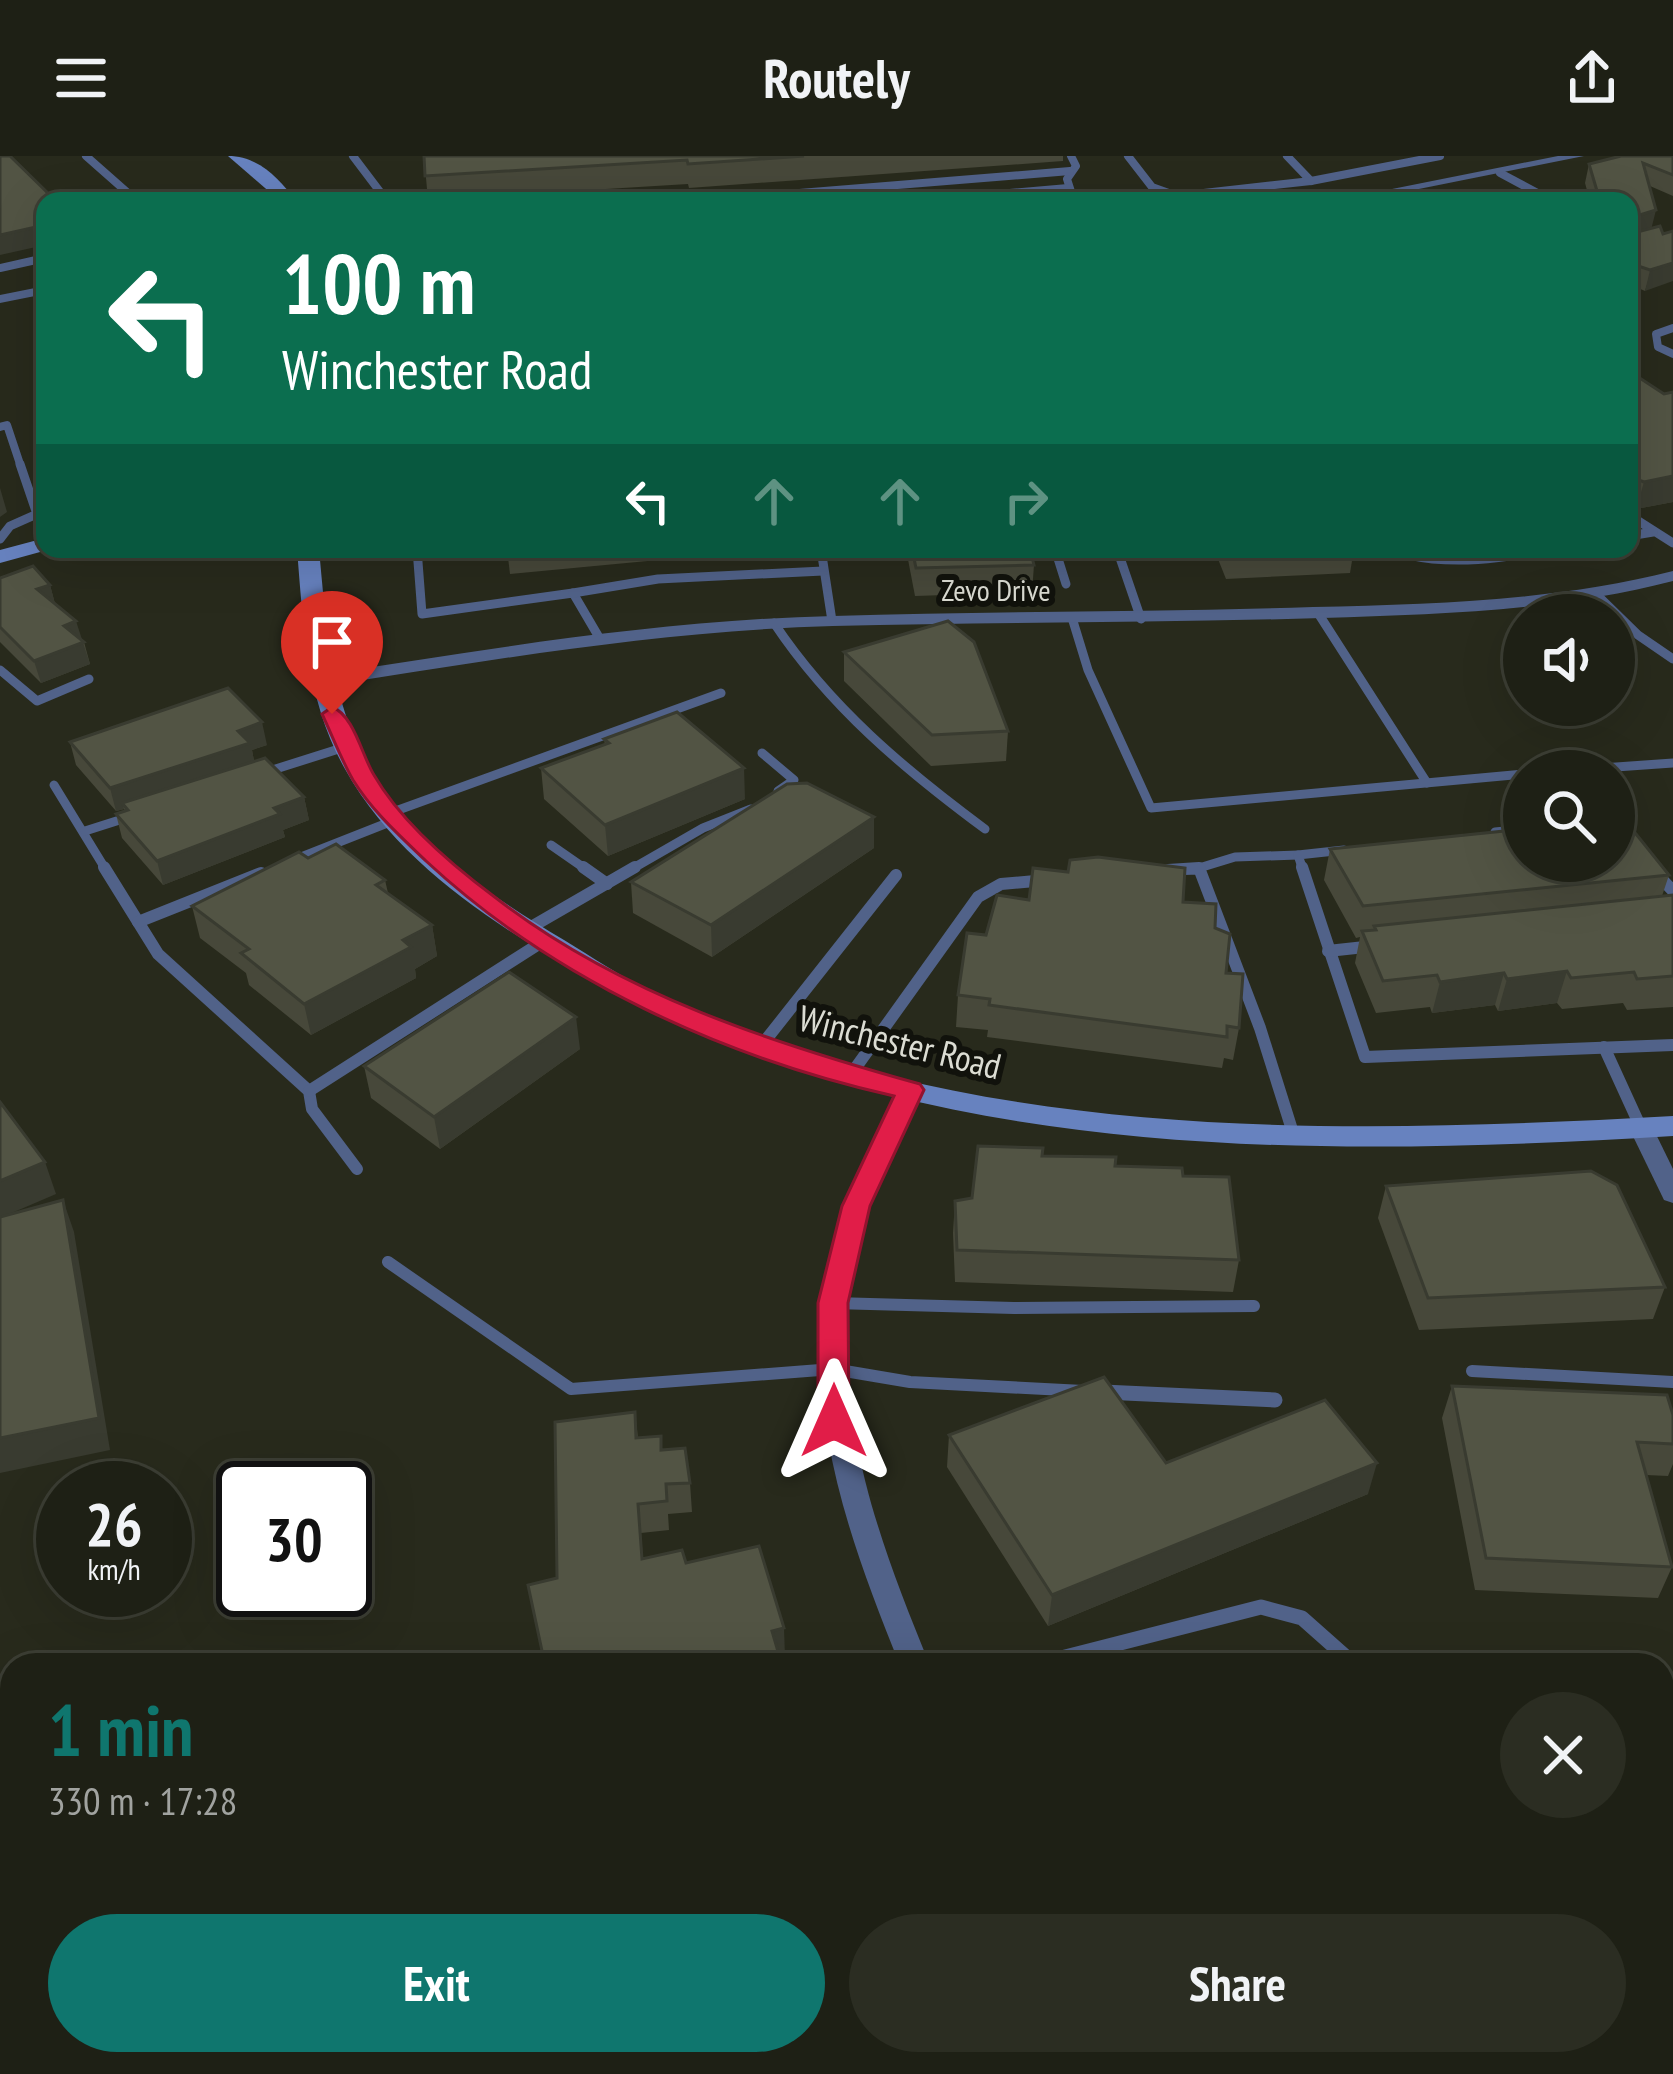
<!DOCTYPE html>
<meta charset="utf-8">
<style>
body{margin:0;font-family:"PT Sans Narrow",sans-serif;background:#2b2d22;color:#f1f3f6;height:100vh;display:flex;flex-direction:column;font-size:45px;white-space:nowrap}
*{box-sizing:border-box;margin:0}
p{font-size:39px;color:#a1a3a0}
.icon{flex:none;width:66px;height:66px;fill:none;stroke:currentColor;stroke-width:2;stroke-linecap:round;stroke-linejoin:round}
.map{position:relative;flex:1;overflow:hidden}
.side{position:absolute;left:0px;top:1497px;width:1674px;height:423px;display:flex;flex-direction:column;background:#1e2015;border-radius:36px 36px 0 0;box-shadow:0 12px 48px #0002,0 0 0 3px #3c3e34}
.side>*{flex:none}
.hud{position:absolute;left:36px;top:36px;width:1602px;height:366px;border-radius:24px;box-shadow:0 12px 48px #0002,0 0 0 3px #3c3e34;background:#0b6e4f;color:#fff;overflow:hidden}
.buttons{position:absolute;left:1503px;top:438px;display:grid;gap:24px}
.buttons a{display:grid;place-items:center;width:132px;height:132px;border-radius:50%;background:#1e2015;box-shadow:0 12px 48px #0002,0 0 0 3px #3c3e34;font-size:60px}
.speed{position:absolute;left:36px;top:1305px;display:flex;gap:24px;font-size:60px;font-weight:700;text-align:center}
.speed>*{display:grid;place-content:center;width:156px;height:156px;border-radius:50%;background:#1e2015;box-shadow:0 12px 48px #0002,0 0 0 3px #3c3e34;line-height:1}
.speed small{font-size:30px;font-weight:400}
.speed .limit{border:6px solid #111;border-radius:18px;background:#fff;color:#111}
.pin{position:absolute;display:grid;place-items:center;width:102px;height:102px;color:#fff;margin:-123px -51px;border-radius:50% 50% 50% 0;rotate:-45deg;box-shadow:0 0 12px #0007}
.pin .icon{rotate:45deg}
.me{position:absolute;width:132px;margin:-66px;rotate:0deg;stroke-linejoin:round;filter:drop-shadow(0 0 9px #0008)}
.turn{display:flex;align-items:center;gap:42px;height:252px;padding:0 48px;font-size:54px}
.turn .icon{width:156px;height:156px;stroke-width:2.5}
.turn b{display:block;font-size:84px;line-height:102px}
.lanes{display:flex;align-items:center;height:114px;padding:0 48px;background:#0003;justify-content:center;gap:60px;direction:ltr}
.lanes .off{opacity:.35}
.round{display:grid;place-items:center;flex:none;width:126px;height:126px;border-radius:63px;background:#2b2d22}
.summary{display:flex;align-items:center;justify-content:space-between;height:204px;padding:0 48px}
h1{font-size:72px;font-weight:600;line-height:90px;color:#0f766e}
.cta{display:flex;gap:24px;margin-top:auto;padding:24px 48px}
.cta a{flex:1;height:138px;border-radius:72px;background:#0f766e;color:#fff;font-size:48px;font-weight:600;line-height:138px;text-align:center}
.cta a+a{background:#2b2d22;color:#f1f3f6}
header{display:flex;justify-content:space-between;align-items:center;height:156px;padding:0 48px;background:#1e2015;font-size:54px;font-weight:600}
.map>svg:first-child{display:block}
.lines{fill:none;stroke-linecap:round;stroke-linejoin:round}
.lane-far3{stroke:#516289;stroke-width:8}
.lane-far2{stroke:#516289;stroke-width:9}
.lane-far1{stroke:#516289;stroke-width:12}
.lane{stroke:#516289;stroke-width:15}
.street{fill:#516289;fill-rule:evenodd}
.secondary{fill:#6782bf;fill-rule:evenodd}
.wall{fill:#47483a}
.shaded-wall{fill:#393b30}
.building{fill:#525444;stroke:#393b30;stroke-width:3}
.route{fill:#e11d48;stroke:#92132f;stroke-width:3}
.labels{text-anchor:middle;stroke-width:12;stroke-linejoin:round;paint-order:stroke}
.far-street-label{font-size:30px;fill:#dbdcd3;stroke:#11120c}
.street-label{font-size:36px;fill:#dbdcd3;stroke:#11120c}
</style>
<header><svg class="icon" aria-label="menu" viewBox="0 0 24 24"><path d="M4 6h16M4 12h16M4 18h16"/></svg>Routely<svg class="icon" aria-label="share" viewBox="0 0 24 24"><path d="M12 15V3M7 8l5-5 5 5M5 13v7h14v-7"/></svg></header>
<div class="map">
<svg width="1673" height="1918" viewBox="0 0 1673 1918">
<rect width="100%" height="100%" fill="#282a1c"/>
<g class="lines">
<g class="lane-far3">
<path d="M86,0L137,45"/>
<path d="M353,0L387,45"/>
<path d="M1071,0L1076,10L1067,23L1074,45"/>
<path d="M1128,0L1152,31L1177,40"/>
<path d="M1287,0L1311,25"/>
<path d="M1500,17L1545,41L1520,45"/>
<path d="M701,45L1070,15"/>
<path d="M917,45L1068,32"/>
<path d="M1181,45L1177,40L1311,25L1440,0"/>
<path d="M0,112L45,102"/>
<path d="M1673,172L1656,178L1658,191L1673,198"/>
<path d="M0,271L7,269L21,311"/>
</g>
<g class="lane-far2">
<path d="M1629,359L1673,387"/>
<path d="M1629,380L1653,376"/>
<path d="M0,383L10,370L37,358L20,308"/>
<path d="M417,393L422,458L573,437L600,483"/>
<path d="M821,393L832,465"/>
<path d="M1055,393L1066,428"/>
<path d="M1117,393L1141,463"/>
<path d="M1405,393L1409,399C1458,410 1506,401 1555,393"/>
<path d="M573,437L658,423L823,415"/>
<path d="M1595,437L1638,479L1673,503"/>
<path d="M1318,457L1427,627"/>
<path d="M1073,465L1088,514L1151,652L1524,618"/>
<path d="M774,467C830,551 904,613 985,673"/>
<path d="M0,514L37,545L89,523"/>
<path d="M762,597L794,624L778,635"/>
<path d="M1559,615L1673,607"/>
<path d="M263,617L345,591"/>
<path d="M54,629L106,714"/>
<path d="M390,657L721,537"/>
<path d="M85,675L129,661"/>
<path d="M1495,676L1524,673"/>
<path d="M551,689L587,714"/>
<path d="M291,705L395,664"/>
<path d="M1199,712L1235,701L1298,699"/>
<path d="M630,714L703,672L751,653"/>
<path d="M1168,714H1200"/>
<path d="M1303,714L1298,699L1344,694"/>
</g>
<g class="lane-far1">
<path d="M104,711L158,798L309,935L312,953L357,1013"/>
<path d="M583,711L607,728"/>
<path d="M1302,711L1365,901L1673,889"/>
<path d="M1168,714L1199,712L1260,872L1294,980"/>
<path d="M1656,717L1673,735"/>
<path d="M138,766L261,717"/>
<path d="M526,774L635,711"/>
<path d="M1328,795L1374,790"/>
<path d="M761,890L896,719"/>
<path d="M1604,891L1641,972"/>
<path d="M849,921L978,741L1001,728L1046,724"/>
<path d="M309,935L542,786"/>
<path d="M388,1106L571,1233L833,1213L910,1226L1083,1235"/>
<path d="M834,1147L1014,1152L1254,1150"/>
<path d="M1472,1215L1673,1226"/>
<path d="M1103,1236L1146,1238"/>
</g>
<g class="lane">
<path d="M1103,1236L1275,1244"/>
<path d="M1034,1509L1261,1451L1302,1462L1355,1509"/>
<path d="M0,1625L12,1620"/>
<path d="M1662,1818L1673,1830"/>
<path d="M0,1842L12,1838"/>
<path d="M758,1918L777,1908"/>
</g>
<g class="street">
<path d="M1558,0H1584L1359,45H1332Z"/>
<path d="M45,130V138L0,147V139Z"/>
<path d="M1673,415V425C1558,455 1441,458 1322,462C1159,467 996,466 833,470C660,475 490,504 320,531L311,525L320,519C490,493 660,464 833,460C993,455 1153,456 1313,451C1435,448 1554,445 1673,415Z"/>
<path d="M911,927L923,935C904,973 880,1011 868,1052C818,1217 867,1357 930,1509H900C838,1357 790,1215 843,1052C856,1011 880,973 899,935Z"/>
<path d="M1641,964L1650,966L1673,1013V1047L1664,1044L1629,972Z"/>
</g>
<g class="secondary">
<path d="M228,0C258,0 279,22 296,45H280Z"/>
<path d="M45,382V393H51L0,407V394Z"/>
<path d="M297,393H319C326,468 331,545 369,612C412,687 491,741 564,784C592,801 620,820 650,835C967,988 1330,979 1673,960V980C1288,1003 893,1006 551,801C472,753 391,696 345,613C307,546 303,468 297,393Z"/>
</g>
</g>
<g class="wall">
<path d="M424,0H1063V5L689,32L688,28L428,44Z"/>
<path d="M1673,0V40L1650,30L1651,73L1663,78L1645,135L1629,128V45H1590L1585,27L1589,8Z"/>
<path d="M1629,215L1664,238L1673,236V346L1636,353L1629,350Z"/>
<path d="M507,393H775L510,418Z"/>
<path d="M906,393H1030L1034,409L1032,436L915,440Z"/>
<path d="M1214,393H1354L1350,417L1226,423Z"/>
<path d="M0,422L50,429L55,448L84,486L90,508L41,527L0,486Z"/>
<path d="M844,496L1008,575L1006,605L931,610L844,525Z"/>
<path d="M604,583L745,643L608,700L544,643L541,612L605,589Z"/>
<path d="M70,586L267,589L252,594L254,605L304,641L309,664L283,674L285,681L163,729L122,682L116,658L125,655L124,653L116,655L76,609Z"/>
<path d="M874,692L712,801L633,757L631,726Z"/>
<path d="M1330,693L1669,719L1662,740L1673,739V851L1627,854L1623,847L1562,853L1557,847L1498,855L1495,849L1432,857L1430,851L1376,857L1355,807L1360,781L1356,782L1324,724Z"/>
<path d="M308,702L385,724L388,737L432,769L437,800L415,813L416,822L311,879L249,829L246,817L200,782L192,750Z"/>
<path d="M1068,716L1183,746L1215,772L1239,872L1233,904L1224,902L1222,912L987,881L988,874L956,871L958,839L986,779L1029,744Z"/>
<path d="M580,893L440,993L371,942L364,910Z"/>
<path d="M1043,1000L1183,1020L1239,1104L1233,1136L955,1126L953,1077L955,1045L972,1042Z"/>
<path d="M1386,1030L1665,1131L1653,1163L1419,1174L1378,1062Z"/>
<path d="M1452,1230L1673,1259V1308L1668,1320L1646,1319L1672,1411L1658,1442L1475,1434L1442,1262Z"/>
<path d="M635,1256L638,1282L662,1294L690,1327L692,1356L668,1358L669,1374L641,1377L643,1403L686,1407L785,1501L780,1502L782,1509H544L528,1429L557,1422Z"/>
<path d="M949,1279L1166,1307L1368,1338L1048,1470L947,1311Z"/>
</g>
<g class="shaded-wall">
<path d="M1656,54L1651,74L1629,81L1630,62Z"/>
<path d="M45,69V89L0,99V79Z"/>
<path d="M1673,107V125L1645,135L1650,114Z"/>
<path d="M1673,320V346L1636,353L1644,326Z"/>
<path d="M1636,323L1629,347V328Z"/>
<path d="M0,332L7,356L0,361Z"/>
<path d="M50,429L56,451L37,433Z"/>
<path d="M76,465L90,508L41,527L34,505L64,470Z"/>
<path d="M262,566L267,589L252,594L255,610L122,647L124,653L116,655L110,632L238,575Z"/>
<path d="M744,612L745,643L608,700L605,669Z"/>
<path d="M304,641L309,664L283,674L285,681L163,729L157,705L274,652Z"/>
<path d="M874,661V692L712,801L711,769Z"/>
<path d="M432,769L437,800L415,813L416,822L311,879L304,848L403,784Z"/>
<path d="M1567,815L1557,847L1498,855L1507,823Z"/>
<path d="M1504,817L1495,849L1432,857L1440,826Z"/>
<path d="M576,861L580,893L440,993L434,961Z"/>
<path d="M45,1006L56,1038L0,1062V1025Z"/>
<path d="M63,1044L74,1076L110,1294L0,1317V1282Z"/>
<path d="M1377,1307L1368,1338L1048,1470L1052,1439Z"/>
<path d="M784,1472L785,1501L773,1504L772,1475Z"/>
</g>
<g class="building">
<path d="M0,0H10L56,45H45V69L0,79Z"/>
<path d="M424,0H804L688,8L687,4L425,20Z"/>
<path d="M1621,0H1673V19L1643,7L1656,54L1630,62L1629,65V45H1600L1589,8Z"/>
<path d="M1503,41L1507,45H1463Z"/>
<path d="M1660,70L1663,78L1673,75V107L1650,114L1635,109L1629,99V73L1633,77Z"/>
<path d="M1629,215L1664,238L1673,236V320L1644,326L1636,323L1629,328Z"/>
<path d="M912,393H1030L1034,409L916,412Z"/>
<path d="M1228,393H1298L1230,396Z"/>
<path d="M33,410L50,429L37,433L76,465L64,470L84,486L34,505L0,471V422Z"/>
<path d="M948,465L974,486L1008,575L932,579L844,496Z"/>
<path d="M228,532L262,566L238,575L250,587L110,632L70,586Z"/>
<path d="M677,556L744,612L605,669L541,612L609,587L604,583Z"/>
<path d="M265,602L304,641L274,652L280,658L157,705L116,658L128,654L122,647Z"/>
<path d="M807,627L874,661L711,769L631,726L787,628Z"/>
<path d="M1624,663L1669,719L1363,750L1330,693L1524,673V705H1614V664Z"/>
<path d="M336,688L385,724L376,729L432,769L403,784L411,791L304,848L241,797L249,793L192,750L299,696L308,702Z"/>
<path d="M1098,701L1185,712L1183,746L1216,748L1215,772L1230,778L1226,817L1243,818L1239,872L1227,870V881L989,849L990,843L958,839L967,777L986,779L997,739L1029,744L1033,712L1068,716L1070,704Z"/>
<path d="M1673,739V820L1637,823L1634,816L1571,822L1567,815L1507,823L1504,817L1440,826L1437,819L1383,825L1362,775L1376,774L1374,770Z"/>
<path d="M509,816L576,861L434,961L364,910Z"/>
<path d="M0,946L45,1006L0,1025Z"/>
<path d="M978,990L1043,992L1042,1000L1116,1001L1115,1010L1182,1012L1183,1020L1229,1021L1239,1104L957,1094L955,1045L972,1042Z"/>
<path d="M1591,1015L1617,1029L1665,1131L1428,1142L1386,1030Z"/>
<path d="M63,1044L99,1262L0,1282V1061Z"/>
<path d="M1104,1221L1166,1307L1325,1244L1377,1307L1052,1439L949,1279Z"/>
<path d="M1452,1230L1667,1239L1673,1259V1288L1637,1286L1672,1411L1486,1402Z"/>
<path d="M635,1256L636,1282L661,1280V1294L685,1292L690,1327L666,1328L667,1345L638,1348L642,1403L682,1394L686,1407L759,1390L784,1472L772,1475L782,1509H545L528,1429L557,1422L555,1266Z"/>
<path d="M1662,1848L1673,1859V1918H1256L1269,1908H1662Z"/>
</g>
<path class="route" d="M332,551C354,559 362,600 374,619C401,666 453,710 496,742C620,838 772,887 920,928L924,934L870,1050L848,1147L849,1265L845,1274L834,1277L823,1274L818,1265V1147L842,1050L894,940C725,902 554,824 426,705C400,680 372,655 353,624C341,603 332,579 322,558Z"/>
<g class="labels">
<g class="far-street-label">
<text x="996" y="445">Zevo Drive</text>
</g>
<g class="street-label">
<text transform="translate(900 886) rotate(14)" y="13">Winchester Road</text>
</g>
</g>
</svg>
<div class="buttons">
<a><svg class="icon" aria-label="sound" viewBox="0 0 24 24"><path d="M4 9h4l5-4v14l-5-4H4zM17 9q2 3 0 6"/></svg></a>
<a><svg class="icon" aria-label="search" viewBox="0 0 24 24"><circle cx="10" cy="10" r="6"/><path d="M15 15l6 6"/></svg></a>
</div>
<div class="speed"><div>26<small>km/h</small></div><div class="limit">30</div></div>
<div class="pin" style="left:332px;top:558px;background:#d93025"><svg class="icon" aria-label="arrive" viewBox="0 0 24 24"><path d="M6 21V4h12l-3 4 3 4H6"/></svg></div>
<svg class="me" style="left:834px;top:1265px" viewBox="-20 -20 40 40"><path d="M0-17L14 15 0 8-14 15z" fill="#e11d48" stroke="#fff" stroke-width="4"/></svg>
<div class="hud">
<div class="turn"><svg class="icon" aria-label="left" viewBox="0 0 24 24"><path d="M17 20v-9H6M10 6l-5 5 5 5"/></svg><div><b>100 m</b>Winchester Road</div></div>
<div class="lanes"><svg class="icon" aria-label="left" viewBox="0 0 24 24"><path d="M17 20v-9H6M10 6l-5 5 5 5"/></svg><svg class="icon off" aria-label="ahead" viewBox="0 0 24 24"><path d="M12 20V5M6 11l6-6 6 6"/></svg><svg class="icon off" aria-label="ahead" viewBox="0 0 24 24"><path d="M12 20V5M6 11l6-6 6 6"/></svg><svg class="icon off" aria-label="right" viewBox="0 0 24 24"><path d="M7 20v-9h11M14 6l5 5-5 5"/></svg></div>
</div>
<section class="side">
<div class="summary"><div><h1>1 min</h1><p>330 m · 17:28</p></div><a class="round"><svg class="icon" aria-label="close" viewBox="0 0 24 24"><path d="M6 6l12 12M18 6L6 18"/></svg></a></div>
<div class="cta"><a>Exit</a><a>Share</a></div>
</section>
</div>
